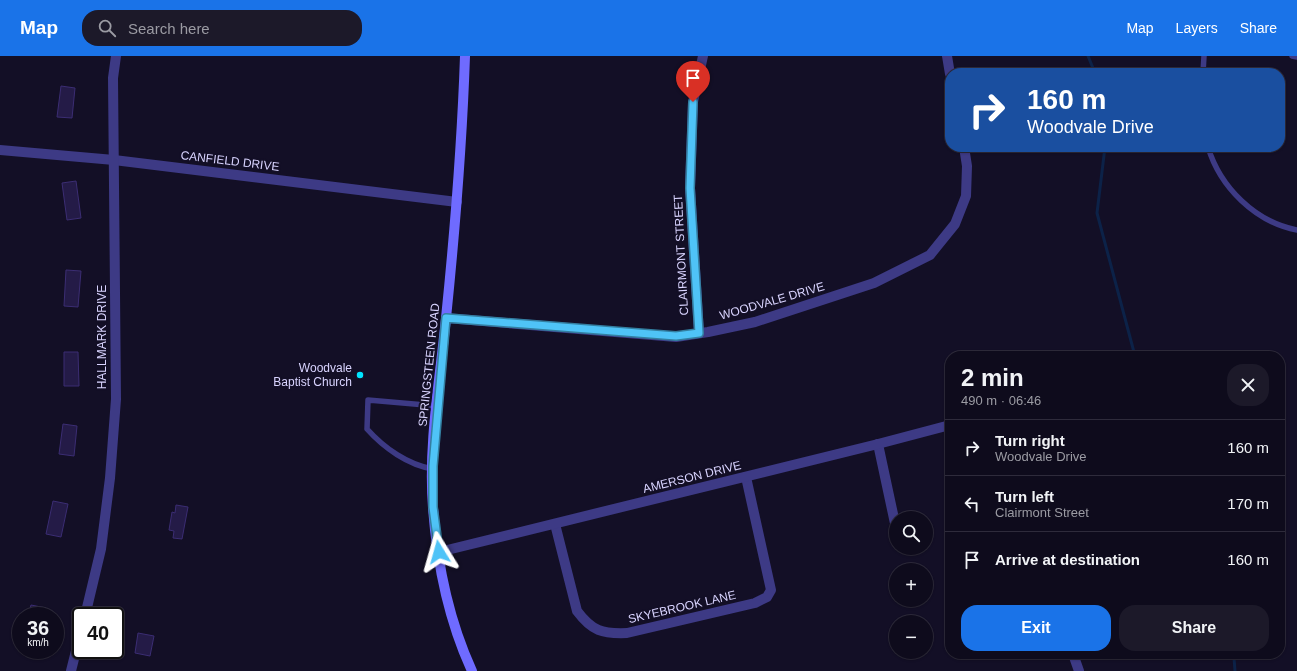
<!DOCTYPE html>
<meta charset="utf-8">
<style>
body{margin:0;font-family:Arial,sans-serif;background:#1c1929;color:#f1f3f6;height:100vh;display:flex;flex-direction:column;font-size:15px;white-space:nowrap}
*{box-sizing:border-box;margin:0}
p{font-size:13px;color:#9b9ba3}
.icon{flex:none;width:22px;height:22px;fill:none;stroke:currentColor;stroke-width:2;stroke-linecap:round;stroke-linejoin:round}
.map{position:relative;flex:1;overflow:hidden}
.drawer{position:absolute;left:945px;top:295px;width:340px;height:308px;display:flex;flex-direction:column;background:#0e0b1c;border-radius:16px;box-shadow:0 1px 3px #0004,0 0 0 1px #2e2b3b}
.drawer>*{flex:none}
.banner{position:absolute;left:945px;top:12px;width:340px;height:84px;border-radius:16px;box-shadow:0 1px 3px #0004,0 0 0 1px #2e2b3b;background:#1a4fa0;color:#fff;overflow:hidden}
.buttons{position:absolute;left:889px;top:455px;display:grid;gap:8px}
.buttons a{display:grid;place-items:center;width:44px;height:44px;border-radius:50%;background:#0e0b1c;box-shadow:0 1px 3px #0004,0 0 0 1px #2e2b3b;font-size:20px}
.speed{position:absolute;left:12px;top:551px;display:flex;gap:8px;font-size:20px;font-weight:700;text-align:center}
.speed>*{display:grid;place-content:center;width:52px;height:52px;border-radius:50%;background:#0e0b1c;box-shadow:0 1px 3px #0004,0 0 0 1px #2e2b3b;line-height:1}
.speed small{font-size:10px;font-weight:400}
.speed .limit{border:2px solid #111;border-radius:6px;background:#fff;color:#111}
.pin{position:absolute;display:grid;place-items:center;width:34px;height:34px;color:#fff;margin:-41px -17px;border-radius:50% 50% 50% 0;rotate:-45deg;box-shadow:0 0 4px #0007}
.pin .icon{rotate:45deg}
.me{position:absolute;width:44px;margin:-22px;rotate:352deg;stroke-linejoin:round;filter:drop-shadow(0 0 3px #0008)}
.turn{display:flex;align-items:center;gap:14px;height:84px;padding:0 16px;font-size:18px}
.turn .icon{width:52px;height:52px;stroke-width:2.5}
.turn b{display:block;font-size:28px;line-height:34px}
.round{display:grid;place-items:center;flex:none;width:42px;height:42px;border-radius:16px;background:#1c1929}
.overview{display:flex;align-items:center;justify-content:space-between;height:68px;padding:0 16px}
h1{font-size:24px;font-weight:600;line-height:30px}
.cta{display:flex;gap:8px;margin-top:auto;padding:8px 16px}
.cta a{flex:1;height:46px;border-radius:16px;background:#1a73e8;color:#fff;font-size:16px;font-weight:600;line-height:46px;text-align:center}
.cta a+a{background:#1c1929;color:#f1f3f6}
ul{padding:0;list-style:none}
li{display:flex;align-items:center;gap:12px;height:56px;padding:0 16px;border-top:1px solid #2e2b3b}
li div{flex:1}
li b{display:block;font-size:15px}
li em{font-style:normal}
header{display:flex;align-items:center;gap:24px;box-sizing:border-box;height:56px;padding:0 20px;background:#1a73e8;color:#fff}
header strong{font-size:19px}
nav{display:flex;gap:22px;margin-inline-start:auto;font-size:14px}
.search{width:280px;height:36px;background:#1c1929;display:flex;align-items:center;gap:10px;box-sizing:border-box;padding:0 14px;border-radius:16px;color:#9b9ba3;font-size:15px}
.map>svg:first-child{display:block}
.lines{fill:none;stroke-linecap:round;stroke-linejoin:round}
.stream{stroke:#0c2248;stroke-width:3}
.building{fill:#241b47;stroke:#3b2d73}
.lane{stroke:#3d3a85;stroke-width:5.5}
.street{stroke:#3d3a85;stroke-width:10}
.secondary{stroke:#6f6bff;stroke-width:10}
.route-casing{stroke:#337fa1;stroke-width:10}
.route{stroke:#4fc3f7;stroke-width:7}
.poi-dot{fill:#00e5ff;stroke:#130f26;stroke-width:1.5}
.labels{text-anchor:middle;stroke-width:4;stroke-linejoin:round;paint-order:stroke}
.street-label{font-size:12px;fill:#d9d4ff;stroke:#130f26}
.poi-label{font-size:12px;fill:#d9d4ff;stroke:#130f26;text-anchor:end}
</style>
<header>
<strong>Map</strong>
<div class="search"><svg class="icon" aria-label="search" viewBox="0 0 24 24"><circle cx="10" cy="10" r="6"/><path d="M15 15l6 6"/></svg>Search here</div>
<nav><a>Map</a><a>Layers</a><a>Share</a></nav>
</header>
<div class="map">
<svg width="1297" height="615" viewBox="0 0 1297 615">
<rect width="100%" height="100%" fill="#130f26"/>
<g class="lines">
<g class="stream">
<path d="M1088,0L1095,17"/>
<path d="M1105,91L1097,157L1135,300"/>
<path d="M1235,598L1234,602L1235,615"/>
</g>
</g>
<g class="building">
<path d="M61,30L75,32L72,62L57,61Z"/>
<path d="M76,125L81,162L67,164L62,127Z"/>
<path d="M66,214L81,215L78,251L64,250Z"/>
<path d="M64,296H78L79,330H64Z"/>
<path d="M63,368L77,370L74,400L59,398Z"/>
<path d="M53,445L68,448L61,481L46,478Z"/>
<path d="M176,449L188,451L182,483L173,482L174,475L169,474L172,456L175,457Z"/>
<path d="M31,549L46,552L44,560H28Z"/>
<path d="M138,577L154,580L150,600L135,597Z"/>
</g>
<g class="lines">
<g class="lane">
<path d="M1292,0L1297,1"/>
<path d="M1203,17L1204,0"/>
<path d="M1208,91C1220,131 1255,166 1297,174"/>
<path d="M433,413C408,409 384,392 367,373L368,344L437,350"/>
</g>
<g class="street">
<path d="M947,0L950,18"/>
<path d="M0,94L114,104L457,146"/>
<path d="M446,262L676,281L708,276L755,266L874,227L930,199L955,168L966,140L967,110L964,91"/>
<path d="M699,277L690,132L693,46L703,0"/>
<path d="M878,388L896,472"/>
<path d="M555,468L577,555C592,575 602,578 627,577L755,547L767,541L771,534L746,421"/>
<path d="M439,496L878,388L950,369"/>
<path d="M85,560L101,493L110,422L116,343L113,22L116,0"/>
<path d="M1073,598L1079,615"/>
<path d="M71,615L81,575"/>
</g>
<path class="secondary" d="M465,0C462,88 455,174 446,262C440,324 428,389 433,452C437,506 449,565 472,615"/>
</g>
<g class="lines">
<g class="route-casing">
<path id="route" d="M439,496L433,451V410L446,262L676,280L699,277L690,132L693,46"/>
</g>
<use href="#route" class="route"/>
</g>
<circle class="poi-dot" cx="360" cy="319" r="4"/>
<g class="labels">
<g class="street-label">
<text transform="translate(230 105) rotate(7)" y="4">CANFIELD DRIVE</text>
<text transform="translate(681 199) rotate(-93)" y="4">CLAIRMONT STREET</text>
<text transform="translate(772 245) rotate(-16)" y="4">WOODVALE DRIVE</text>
<text transform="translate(102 281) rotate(-90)" y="4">HALLMARK DRIVE</text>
<text transform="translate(429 309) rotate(-84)" y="4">SPRINGSTEEN ROAD</text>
<text transform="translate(692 421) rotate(-14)" y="4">AMERSON DRIVE</text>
<text transform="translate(682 551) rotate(-13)" y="4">SKYEBROOK LANE</text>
</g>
<g class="poi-label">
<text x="352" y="316">Woodvale<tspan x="352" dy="14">Baptist Church</tspan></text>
</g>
</g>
</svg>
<div class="buttons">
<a><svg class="icon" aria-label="search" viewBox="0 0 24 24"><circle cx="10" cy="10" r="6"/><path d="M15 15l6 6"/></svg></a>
<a>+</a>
<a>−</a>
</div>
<div class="speed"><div>36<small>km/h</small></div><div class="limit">40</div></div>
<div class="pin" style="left:693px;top:46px;background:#d93025"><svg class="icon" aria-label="arrive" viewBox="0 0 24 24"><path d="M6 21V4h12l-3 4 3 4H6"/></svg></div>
<svg class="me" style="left:439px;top:496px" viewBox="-20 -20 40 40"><path d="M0-17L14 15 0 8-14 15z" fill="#4fc3f7" stroke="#fff" stroke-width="4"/></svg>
<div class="banner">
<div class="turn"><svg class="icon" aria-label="right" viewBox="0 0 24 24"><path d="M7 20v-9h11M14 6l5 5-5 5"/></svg><div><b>160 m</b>Woodvale Drive</div></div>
</div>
<section class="drawer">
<div class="overview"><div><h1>2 min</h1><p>490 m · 06:46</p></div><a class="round"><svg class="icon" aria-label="close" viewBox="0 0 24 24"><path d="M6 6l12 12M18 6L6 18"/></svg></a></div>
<ul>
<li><svg class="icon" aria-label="right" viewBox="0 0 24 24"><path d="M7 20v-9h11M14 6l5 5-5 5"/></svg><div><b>Turn right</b><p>Woodvale Drive</p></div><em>160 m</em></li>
<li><svg class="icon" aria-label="left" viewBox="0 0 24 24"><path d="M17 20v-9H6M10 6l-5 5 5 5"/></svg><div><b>Turn left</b><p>Clairmont Street</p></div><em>170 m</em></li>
<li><svg class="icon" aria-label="arrive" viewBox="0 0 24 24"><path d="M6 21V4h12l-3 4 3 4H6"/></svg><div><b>Arrive at destination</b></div><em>160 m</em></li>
</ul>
<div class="cta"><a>Exit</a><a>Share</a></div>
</section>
</div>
